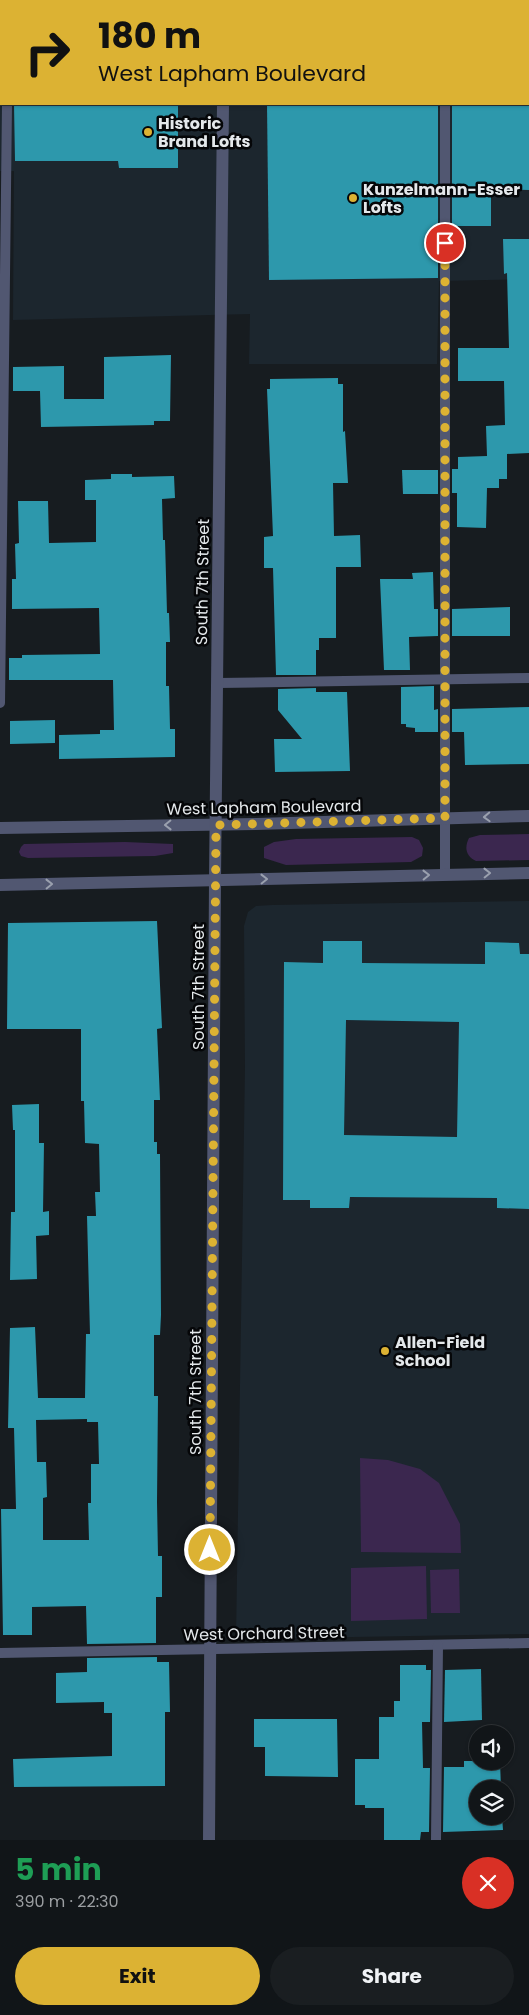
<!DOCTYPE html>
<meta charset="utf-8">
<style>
body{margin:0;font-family:Poppins,sans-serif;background:#1a1e21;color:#f1f3f6;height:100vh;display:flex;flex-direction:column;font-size:19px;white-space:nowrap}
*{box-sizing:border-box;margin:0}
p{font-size:16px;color:#9c9fa2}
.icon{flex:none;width:28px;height:28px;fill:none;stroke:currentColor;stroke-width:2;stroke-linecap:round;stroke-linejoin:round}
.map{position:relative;height:1840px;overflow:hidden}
.details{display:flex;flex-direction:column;background:#111518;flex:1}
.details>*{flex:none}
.guide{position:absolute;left:0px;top:0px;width:530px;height:105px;box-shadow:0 1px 4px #0004,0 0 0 1px #303437;background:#dcb233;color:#111;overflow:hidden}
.controls{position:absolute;left:469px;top:1725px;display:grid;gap:10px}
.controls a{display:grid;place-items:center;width:45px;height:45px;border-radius:50%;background:#111518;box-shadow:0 1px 4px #0004,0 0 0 1px #303437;font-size:25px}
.pin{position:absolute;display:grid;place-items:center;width:42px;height:42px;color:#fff;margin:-21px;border:2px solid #fff;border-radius:50%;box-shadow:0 1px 5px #0007}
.me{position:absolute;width:55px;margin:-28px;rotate:0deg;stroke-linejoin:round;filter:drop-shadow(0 0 4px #0008)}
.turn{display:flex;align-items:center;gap:18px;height:105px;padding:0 15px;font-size:22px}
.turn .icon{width:65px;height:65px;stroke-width:2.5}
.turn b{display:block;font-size:35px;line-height:42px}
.round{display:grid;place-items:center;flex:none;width:52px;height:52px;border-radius:26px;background:#1a1e21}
.headline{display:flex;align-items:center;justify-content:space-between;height:85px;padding:0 15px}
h1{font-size:30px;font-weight:700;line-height:38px;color:#1e9e55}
.button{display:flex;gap:10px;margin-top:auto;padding:10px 15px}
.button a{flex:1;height:58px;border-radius:30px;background:#dcb233;color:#111;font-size:20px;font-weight:700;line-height:58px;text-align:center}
.button a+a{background:#1a1e21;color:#f1f3f6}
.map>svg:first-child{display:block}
.built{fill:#1c262e}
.green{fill:#3b274f}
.building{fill:#2d98ac;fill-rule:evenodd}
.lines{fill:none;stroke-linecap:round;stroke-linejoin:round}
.service{stroke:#515771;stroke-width:10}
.minor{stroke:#515771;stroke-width:12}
.tertiary{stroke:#515771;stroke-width:12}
.oneway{stroke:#9aa0ae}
.route{stroke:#dcb233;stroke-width:9;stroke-dasharray:0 16.2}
.poi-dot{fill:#dcb233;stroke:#050608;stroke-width:2}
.labels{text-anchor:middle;stroke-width:5;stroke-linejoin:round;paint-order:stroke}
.poi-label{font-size:16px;font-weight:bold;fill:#e4e8eb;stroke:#050608;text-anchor:start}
.street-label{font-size:16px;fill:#e4e8eb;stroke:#050608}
</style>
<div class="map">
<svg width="529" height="1840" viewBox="0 0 529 1840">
<rect width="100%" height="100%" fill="#171c20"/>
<g class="built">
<path d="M0,0H197V1H1L0,20Z"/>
<path d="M251,0H529V9V1Z"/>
<path d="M529,66V279L439,281L437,364H249L250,314L13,320L14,171H0V74L1,104H529Z"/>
<path d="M529,901V1634L236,1639L245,1067L244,926L248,912L256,906L272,905Z"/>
</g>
<g class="green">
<path d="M529,834V860L476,861C466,856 464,848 469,838L480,835Z"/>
<path d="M412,837L419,840L423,848L422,856L411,862L286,865L264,858V847L274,842L296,839Z"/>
<path d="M125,842L173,844V853L155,856L28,858L21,856L19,852L21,847L24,844Z"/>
<path d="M360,1458L388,1460L420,1469L439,1483L460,1524L461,1553L361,1552Z"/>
<path d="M426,1566L427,1619L351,1621V1568Z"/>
<path d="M459,1569L460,1613H431L430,1570Z"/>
</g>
<g class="building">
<path d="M14,104H178V168H119L118,161H15Z"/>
<path d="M267,104H438V278L269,280Z"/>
<path d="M452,104H529V190L491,189V226H452Z"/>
<path d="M503,239H529V453L507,454V479H499V488H487L486,528L457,527V493H452V469H458V457L487,456L486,426L505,425L504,381H458V348H509L507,273L504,274Z"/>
<path d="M171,355L170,421H154V425L41,427L40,391H13V367L64,366V399H104V357Z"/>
<path d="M338,378V384H343V432L345,431L348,483H333L334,536L360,535L361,567H336V638H319V650H316V675H276L273,568H264V537L273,536L267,389H270V379Z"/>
<path d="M402,470H438V494H403Z"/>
<path d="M111,474H132V477L174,476L175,498L162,499L163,540H165L167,613H169L170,642H166V686H169L170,729H175V757L59,759V735L100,734V730H114L113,680H9V658H22V655L100,654L99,608L12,609V579H16L15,544L19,543L18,501H48L49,543L96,542V500H85V480L111,479Z"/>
<path d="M433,572L434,609H438V636L409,637L410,670H384L380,579H413L412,573Z"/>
<path d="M510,607V636H452V609Z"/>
<path d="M434,686V710L438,709V732H415V728L406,727V724H401V687Z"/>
<path d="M316,688V692H347L350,771L275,772L274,739H302L278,710V689Z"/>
<path d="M529,707V764L465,765L464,732H452V709Z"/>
<path d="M55,720V743L10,744V721Z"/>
<path d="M157,921L162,1028L157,1029L160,1100H154V1142H157V1154H160L161,1315L160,1335H154V1396H158L157,1502L158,1556H162V1597H156V1643L87,1644L86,1606L32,1607V1635H3L1,1509H16L14,1428H8L10,1328L35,1327L38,1398H85L86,1334H90L87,1216H96L95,1192H100L99,1144L85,1143L84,1101H81V1029H7L8,923ZM87,1419V1422H98L99,1464H91V1503H88L89,1540H43V1498L47,1497L46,1462H37L36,1420Z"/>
<path d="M323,941H362V963L485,964V942L519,943L520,954H529V1209L497,1208V1198L350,1197L349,1208H310V1200H283L284,962L323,963ZM346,1020L459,1022L457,1137L344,1135Z"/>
<path d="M39,1104V1143H44L43,1212L49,1211V1235L36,1236L37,1279L10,1280L11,1212H15V1130H13L12,1105Z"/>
<path d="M157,1657V1662H169L170,1712H165V1786L14,1787L13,1759L112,1756V1713H104V1702L56,1703V1673L87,1672V1658Z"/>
<path d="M400,1665H426V1670H431L430,1722H422L423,1768H430L429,1832H421L420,1840H384V1808H365V1805H355V1759H379V1717H394V1701H400Z"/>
<path d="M481,1669L482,1720L444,1722L445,1670Z"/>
<path d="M254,1719H337L338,1777L265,1776V1747H254Z"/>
<path d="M464,1761H500L501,1789H478V1816H502L503,1830L443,1832L444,1767H464Z"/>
</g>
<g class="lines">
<g class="service">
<path d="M7,1L8,0"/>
<path d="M446,1V0"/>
<path d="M218,683L529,678"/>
<path d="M0,703L7,104"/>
<path d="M445,874V104"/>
<path d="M0,1653L529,1643"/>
<path d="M436,1840L438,1645"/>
</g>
<path class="minor" d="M209,1840L215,880"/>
<g class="tertiary">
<path d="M224,1V0"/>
<path d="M0,48H1"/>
<path d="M0,828L256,824L529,816"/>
<path d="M215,880L223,104"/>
<path d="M0,885L529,873"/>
</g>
</g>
<defs><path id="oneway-chevron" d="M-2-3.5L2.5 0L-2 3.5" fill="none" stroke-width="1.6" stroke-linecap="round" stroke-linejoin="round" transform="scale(1.25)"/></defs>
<g class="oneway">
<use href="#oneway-chevron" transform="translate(487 817) rotate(178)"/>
<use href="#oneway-chevron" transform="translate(168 825) rotate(179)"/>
<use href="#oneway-chevron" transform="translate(487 873) rotate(-1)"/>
<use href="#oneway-chevron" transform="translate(426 875) rotate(-1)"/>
<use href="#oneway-chevron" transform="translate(264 879) rotate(-1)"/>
<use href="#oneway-chevron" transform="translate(49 884) rotate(-1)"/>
</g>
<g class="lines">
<path class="route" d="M210,1550L216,825L445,818V243"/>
</g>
<g class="poi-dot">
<circle cx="148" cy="132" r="5"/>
<circle cx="353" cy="198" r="5"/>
<circle cx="385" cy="1351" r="5"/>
</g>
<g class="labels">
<g class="poi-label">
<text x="158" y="129">Historic<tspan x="158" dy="18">Brand Lofts</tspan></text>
<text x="363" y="195">Kunzelmann-Esser<tspan x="363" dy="18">Lofts</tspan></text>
<text x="395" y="1348">Allen-Field<tspan x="395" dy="18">School</tspan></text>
</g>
<g class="street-label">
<text transform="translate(202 582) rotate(-89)" y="6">South 7th Street</text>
<text transform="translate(264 807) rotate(-1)" y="6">West Lapham Boulevard</text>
<text transform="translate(198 987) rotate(-90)" y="6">South 7th Street</text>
<text transform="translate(195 1392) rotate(-90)" y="6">South 7th Street</text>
<text transform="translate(264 1633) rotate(-1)" y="6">West Orchard Street</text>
</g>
</g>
</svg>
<div class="controls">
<a><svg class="icon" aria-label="sound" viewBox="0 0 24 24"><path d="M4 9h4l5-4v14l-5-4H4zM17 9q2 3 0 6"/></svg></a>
<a><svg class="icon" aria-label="layers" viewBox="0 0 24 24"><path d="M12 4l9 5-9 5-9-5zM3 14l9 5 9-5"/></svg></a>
</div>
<div class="pin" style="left:445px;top:243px;background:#d93025"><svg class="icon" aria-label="arrive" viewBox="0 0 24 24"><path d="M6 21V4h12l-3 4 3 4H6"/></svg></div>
<svg class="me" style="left:210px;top:1550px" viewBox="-20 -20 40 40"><circle r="17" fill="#dcb233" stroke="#fff" stroke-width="3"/><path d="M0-11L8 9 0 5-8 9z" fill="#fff"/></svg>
<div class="guide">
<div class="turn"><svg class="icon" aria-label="right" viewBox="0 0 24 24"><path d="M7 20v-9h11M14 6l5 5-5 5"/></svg><div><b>180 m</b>West Lapham Boulevard</div></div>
</div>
</div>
<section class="details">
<div class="headline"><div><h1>5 min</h1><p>390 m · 22:30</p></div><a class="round" style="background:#d93025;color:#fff"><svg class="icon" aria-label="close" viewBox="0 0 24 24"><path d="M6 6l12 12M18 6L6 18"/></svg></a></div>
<div class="button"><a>Exit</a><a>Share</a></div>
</section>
